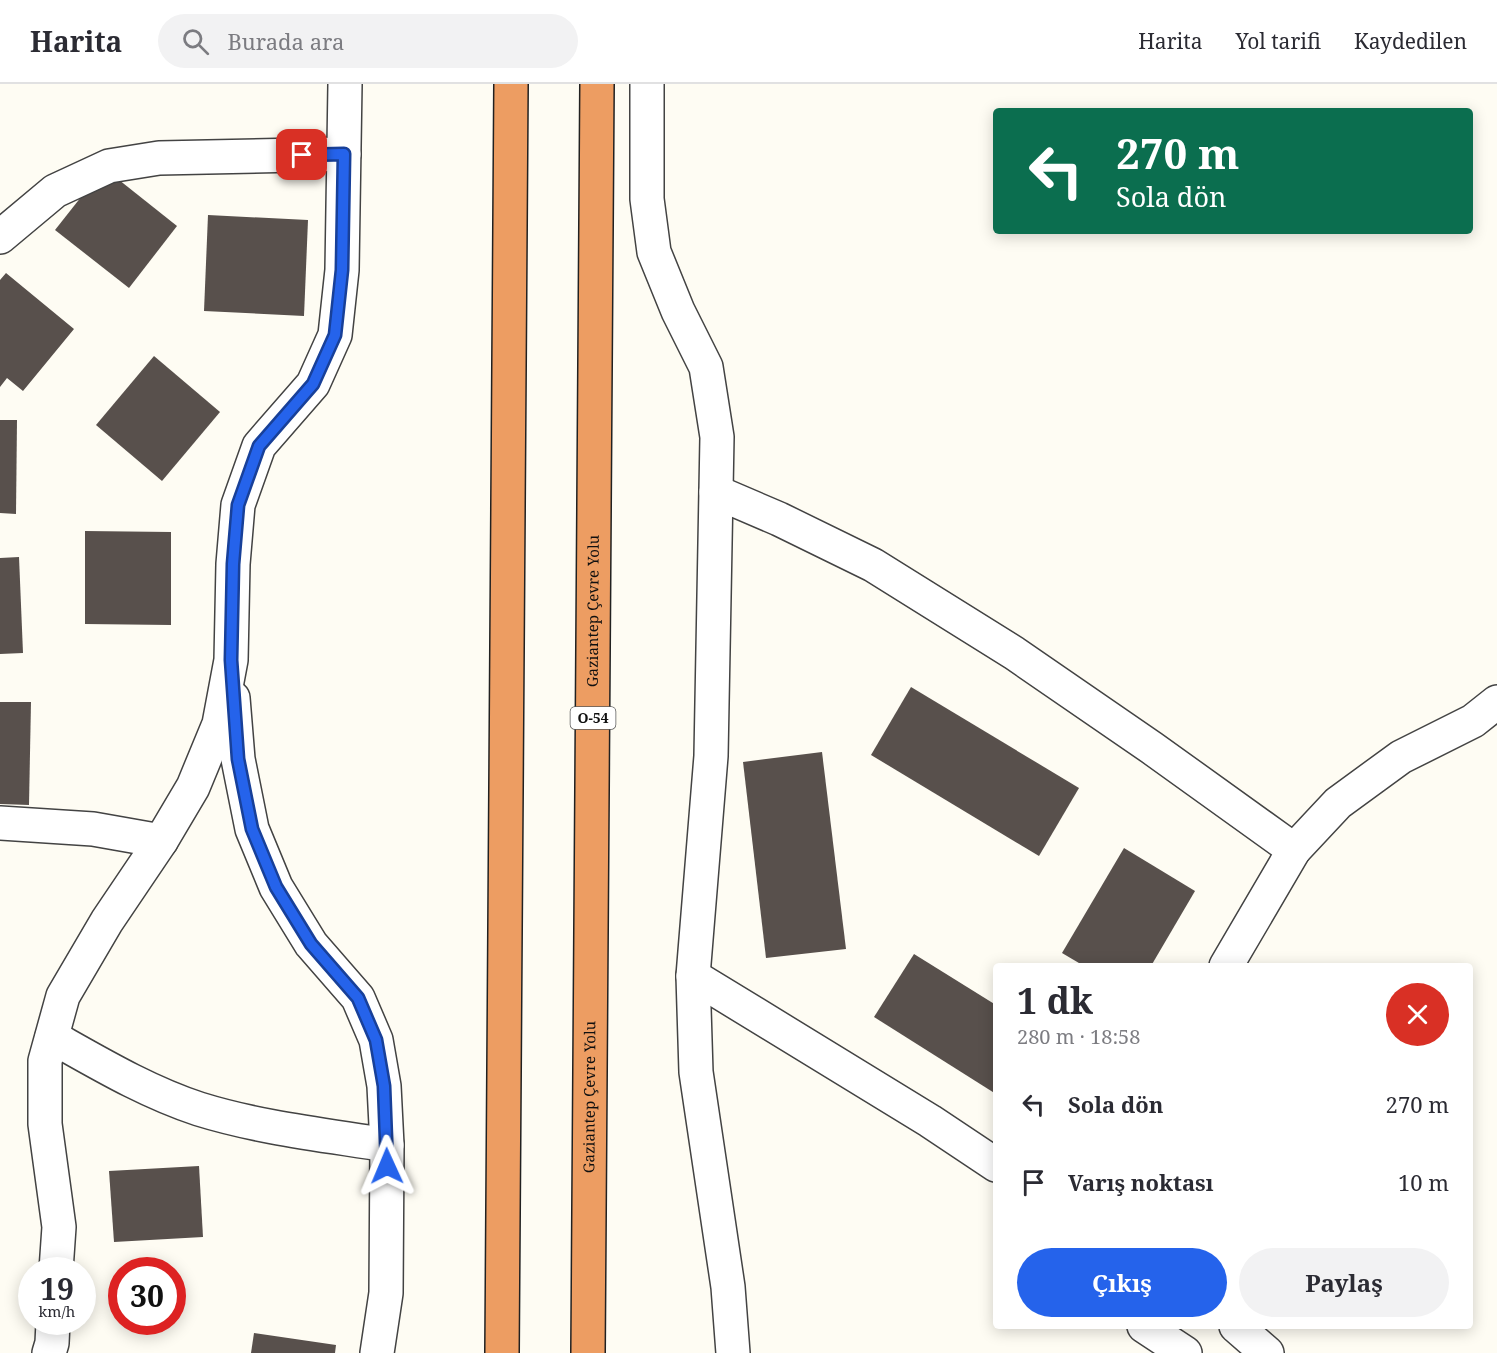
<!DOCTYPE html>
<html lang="tr">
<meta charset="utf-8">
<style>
body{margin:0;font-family:"Noto Serif",serif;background:#f2f2f3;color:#2b2b33;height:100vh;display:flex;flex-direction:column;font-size:22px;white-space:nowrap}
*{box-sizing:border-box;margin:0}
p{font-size:20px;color:#7c7c81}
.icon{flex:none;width:33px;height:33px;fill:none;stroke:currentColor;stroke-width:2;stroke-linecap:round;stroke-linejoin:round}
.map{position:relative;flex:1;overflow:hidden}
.details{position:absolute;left:993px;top:879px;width:480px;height:366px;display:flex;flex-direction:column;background:#fff;border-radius:6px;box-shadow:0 3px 15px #0003}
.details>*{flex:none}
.banner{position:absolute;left:993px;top:24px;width:480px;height:126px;border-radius:6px;box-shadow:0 3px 15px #0003;background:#0b6e4f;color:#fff;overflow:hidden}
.speed{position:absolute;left:18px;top:1173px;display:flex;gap:12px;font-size:30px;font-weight:700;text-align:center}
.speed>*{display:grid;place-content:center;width:78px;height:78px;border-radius:50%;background:#fff;box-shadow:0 3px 15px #0003;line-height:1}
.speed small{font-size:15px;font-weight:400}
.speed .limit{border:9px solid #d22;background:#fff;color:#111}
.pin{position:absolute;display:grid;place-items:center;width:51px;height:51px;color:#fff;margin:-26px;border-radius:12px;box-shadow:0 3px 9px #0006}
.me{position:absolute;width:66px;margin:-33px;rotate:359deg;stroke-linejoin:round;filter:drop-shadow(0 0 4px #0008)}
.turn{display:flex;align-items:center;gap:21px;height:126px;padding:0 24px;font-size:27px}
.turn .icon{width:78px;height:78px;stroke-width:2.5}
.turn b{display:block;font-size:42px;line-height:51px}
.round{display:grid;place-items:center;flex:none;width:63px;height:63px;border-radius:32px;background:#f2f2f3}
.head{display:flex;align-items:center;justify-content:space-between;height:102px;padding:0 24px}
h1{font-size:36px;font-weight:700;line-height:45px}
.action{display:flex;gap:12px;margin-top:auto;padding:12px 24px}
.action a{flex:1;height:69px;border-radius:36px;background:#2563eb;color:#fff;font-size:24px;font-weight:700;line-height:69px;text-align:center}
.action a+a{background:#f2f2f3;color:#2b2b33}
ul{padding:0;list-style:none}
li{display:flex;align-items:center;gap:18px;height:78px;padding:0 24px}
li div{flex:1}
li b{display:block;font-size:22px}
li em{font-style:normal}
header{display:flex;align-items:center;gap:36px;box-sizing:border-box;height:84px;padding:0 30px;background:#fff;border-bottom:2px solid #e1e1e2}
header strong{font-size:28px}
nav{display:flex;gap:33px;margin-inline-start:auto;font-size:21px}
.search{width:420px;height:54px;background:#f2f2f3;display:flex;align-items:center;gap:15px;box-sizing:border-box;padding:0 21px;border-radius:33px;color:#7c7c81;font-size:22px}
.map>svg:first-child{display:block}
.building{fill:#58504c}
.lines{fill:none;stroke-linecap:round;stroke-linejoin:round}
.minor-casing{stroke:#434343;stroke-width:36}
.highway-casing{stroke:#212121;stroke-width:36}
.minor{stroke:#fff;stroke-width:33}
.highway{stroke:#ed9d62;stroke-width:33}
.route-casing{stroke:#184099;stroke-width:15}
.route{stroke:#2563eb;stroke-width:10}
.labels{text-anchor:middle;stroke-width:6;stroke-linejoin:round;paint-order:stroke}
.shield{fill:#fff;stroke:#585858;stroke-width:1.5}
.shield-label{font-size:14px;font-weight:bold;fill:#101010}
.street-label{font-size:15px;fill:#101010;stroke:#fff}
</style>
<header>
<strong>Harita</strong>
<div class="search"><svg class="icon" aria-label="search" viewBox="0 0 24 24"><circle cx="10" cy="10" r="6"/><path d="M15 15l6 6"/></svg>Burada ara</div>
<nav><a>Harita</a><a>Yol tarifi</a><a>Kaydedilen</a></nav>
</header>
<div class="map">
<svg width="1497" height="1269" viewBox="0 0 1497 1269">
<rect width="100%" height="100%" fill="#fefcf3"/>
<g class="building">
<path d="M104,84L177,142L129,204L55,146Z"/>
<path d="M208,131L308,136L304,232L204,227Z"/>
<path d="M6,189L74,245L23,307L7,294L0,303V196Z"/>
<path d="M154,272L220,328L162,397L96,341Z"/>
<path d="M0,336H17L16,430L0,429Z"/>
<path d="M85,447L171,448V541L85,540Z"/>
<path d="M19,473L23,569L0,570V474Z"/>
<path d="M911,603L1079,704L1039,772L871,671Z"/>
<path d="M0,618H31L29,721L0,720Z"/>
<path d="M822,668L846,865L766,874L743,678Z"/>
<path d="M1124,764L1195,807L1151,882H1084L1062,869Z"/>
<path d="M914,870L996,921V1010L874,933Z"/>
<path d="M199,1082L203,1153L114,1158L109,1087Z"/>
<path d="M254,1249L336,1261L335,1269H251Z"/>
</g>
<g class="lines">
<g class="minor-casing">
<g id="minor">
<path d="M647,0V115L654,168L678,227L706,283L717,353L711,672L693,892L696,988L728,1203L733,1269"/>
<path d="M0,153L55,107L109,82L159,74L344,70"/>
<path d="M716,408L779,435L873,481L1014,569L1152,664L1294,766"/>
<path d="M233,614L238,675L252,745L276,803L311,860L358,914L376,956L384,1002L387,1061L386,1209L377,1269"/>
<path d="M0,739L93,745L161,757"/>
<path d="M1226,882L1294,766L1338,719L1401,673L1473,637L1497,618"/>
<path d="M693,892L930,1037L996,1081"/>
<path d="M52,953C100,980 147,1008 199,1025C260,1044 325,1051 387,1061"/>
<path d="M56,1186L59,1143L45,1040V977L63,912L107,837L161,757L193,703L219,640L231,576L233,480L238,421L259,362L313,300L335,251L342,186L345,0"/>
<path d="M1144,1242L1185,1269"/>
<path d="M1236,1242L1267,1269"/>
<path d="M49,1269L52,1259L53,1238"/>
</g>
</g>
<g class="highway-casing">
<g id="highway">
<path d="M502,1269L511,0"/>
<path id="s1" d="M588,1269L597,0"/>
</g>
</g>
<use href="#minor" class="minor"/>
<use href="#highway" class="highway"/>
</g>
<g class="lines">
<g class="route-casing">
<path id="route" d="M302,71L344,70L342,186L335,251L313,300L259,362L238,421L233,480L231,576L238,675L252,745L276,803L311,860L358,914L376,956L384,1002L387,1082"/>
</g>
<use href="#route" class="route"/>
</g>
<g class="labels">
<rect class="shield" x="570.5" y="623" width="45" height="22" rx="4.5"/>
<g class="shield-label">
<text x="593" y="639">O-54</text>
</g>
<g class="street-label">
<text dy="5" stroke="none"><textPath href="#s1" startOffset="742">Gaziantep Çevre Yolu</textPath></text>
<text dy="5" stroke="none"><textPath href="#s1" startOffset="256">Gaziantep Çevre Yolu</textPath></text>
</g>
</g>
</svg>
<div class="speed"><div>19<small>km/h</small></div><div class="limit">30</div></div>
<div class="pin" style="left:302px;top:71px;background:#d93025"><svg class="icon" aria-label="arrive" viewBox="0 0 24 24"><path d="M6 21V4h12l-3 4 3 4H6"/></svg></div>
<svg class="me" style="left:387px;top:1082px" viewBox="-20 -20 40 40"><path d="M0-17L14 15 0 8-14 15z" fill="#2563eb" stroke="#fff" stroke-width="4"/></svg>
<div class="banner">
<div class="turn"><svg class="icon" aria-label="left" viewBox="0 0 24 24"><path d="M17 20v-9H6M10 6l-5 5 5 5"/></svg><div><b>270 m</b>Sola dön</div></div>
</div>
<section class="details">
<div class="head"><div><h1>1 dk</h1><p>280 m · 18:58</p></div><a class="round" style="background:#d93025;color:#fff"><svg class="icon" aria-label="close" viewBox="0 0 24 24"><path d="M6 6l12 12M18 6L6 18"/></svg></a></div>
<ul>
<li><svg class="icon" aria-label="left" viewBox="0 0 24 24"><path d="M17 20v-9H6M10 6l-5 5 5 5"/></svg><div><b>Sola dön</b></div><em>270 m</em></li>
<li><svg class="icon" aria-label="arrive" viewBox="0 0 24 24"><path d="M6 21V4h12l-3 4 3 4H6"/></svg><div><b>Varış noktası</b></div><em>10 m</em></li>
</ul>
<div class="action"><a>Çıkış</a><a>Paylaş</a></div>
</section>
</div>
